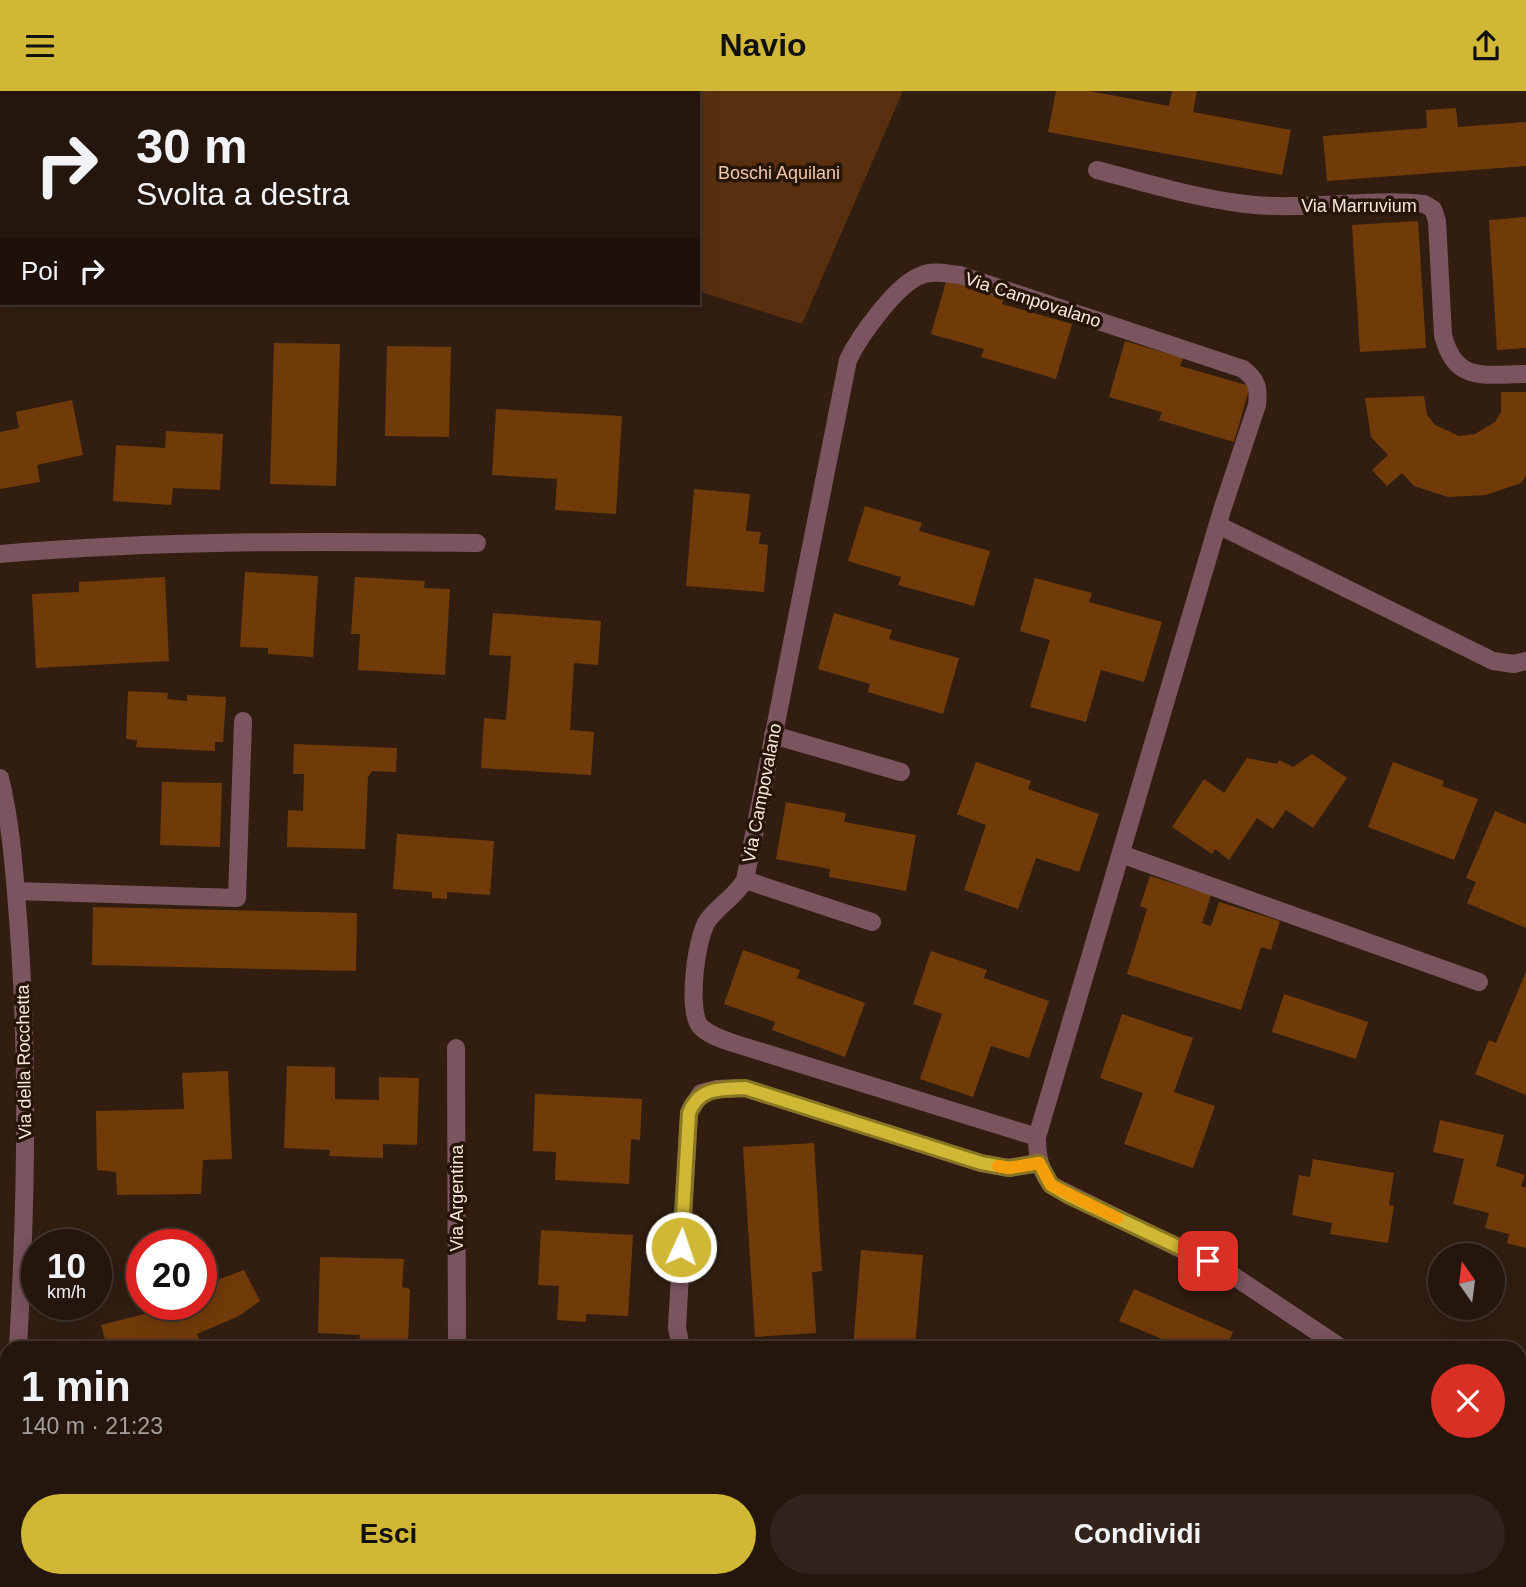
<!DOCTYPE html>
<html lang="it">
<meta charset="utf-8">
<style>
body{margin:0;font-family:Arial,sans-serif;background:#31231b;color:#f1f3f6;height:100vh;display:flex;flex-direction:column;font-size:26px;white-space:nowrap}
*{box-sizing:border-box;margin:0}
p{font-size:23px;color:#a39f9d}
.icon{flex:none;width:38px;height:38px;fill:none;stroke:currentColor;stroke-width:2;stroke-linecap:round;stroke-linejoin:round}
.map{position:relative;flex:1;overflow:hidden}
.drawer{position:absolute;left:0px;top:1250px;width:1526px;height:247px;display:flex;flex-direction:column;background:#25160d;border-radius:21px 21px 0 0;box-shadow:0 4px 18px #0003,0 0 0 2px #42352e}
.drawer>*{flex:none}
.guide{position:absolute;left:0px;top:0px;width:700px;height:214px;box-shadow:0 4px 18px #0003,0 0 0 2px #42352e;background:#25160d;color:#f1f3f6;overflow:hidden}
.needle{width:46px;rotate:346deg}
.tools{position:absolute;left:1428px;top:1152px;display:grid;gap:14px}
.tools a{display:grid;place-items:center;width:77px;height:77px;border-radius:50%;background:#25160d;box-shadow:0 4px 18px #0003,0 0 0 2px #42352e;font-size:35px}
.speed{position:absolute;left:21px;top:1138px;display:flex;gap:14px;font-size:35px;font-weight:700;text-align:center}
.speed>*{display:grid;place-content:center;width:91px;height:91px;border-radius:50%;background:#25160d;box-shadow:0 4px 18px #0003,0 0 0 2px #42352e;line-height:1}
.speed small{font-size:18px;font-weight:400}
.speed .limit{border:10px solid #d22;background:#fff;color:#111}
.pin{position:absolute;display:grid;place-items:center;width:60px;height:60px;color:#fff;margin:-30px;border-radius:14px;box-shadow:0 4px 10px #0006}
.me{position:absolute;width:77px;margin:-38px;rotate:3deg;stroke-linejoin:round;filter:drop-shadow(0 0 5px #0008)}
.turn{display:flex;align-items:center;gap:24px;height:147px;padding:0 21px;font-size:32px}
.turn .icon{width:91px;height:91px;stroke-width:2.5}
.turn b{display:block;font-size:49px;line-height:60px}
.then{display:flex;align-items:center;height:66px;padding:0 21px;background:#0003;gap:14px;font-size:26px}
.round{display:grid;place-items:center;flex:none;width:74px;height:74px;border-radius:37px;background:#31231b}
.overview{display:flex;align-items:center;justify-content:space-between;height:119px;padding:0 21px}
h1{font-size:42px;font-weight:700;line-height:52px}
.primary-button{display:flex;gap:14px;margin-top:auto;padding:14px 21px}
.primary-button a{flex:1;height:80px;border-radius:42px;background:#d0b736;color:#111;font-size:28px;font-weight:700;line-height:80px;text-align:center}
.primary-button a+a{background:#31231b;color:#f1f3f6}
header{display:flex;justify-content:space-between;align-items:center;height:91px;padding:0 21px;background:#d0b736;color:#111;font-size:32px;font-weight:700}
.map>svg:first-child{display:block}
.green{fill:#583010}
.building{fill:#713b09}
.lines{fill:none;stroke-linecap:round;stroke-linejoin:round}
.minor{stroke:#7a545f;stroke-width:18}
.route-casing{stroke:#877723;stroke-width:18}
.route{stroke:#d0b736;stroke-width:12}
.slow{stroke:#f59e0b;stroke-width:12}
.labels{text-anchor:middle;stroke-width:7;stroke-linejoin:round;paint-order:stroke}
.park-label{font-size:18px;fill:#f2c9ad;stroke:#271508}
.street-label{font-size:18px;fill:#f6e9e0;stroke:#271508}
</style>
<header><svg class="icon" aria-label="menu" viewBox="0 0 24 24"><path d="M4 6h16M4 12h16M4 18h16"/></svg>Navio<svg class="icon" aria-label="share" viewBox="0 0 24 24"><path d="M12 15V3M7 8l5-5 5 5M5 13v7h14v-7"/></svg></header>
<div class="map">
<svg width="1526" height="1496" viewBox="0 0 1526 1496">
<rect width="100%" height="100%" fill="#311e11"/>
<path class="green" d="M481,0H903L802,233L698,200V2Z"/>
<g class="building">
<path d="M1056,0H1089L1169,15L1172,0H1197L1193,21L1291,39L1282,84L1048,41Z"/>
<path d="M1456,17L1458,36L1526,31V75L1327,90L1323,45L1427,37L1426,19Z"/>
<path d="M1526,126V257L1497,259L1489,129Z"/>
<path d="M1418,130L1426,257L1360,261L1352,134Z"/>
<path d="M947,187L1005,204L1002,213L1072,233L1056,288L981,266L984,258L931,243Z"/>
<path d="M1125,250L1183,267L1180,275L1250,295L1234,351L1159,329L1162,321L1109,306Z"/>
<path d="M274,252L340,253L336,395L270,393Z"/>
<path d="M387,255L451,256L449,346L385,345Z"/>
<path d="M1501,301H1526V385L1521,392L1486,404L1448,406L1414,395L1402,382L1387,395L1372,379L1388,364L1371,346L1365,307L1424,305L1427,324L1435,334L1459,345L1475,343L1495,331L1501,321Z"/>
<path d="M72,309L83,364L37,374L40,391L0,398V341L19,337L16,321Z"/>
<path d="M496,318L622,325L616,423L555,419L557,388L492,384Z"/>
<path d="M166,340L223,343L220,399L173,397L171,414L113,410L116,354L165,357Z"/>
<path d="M694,398L750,403L746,440L761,441L759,453L768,454L764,501L686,495Z"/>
<path d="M865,415L922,432L919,440L990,460L974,515L898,494L901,486L848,470Z"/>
<path d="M245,481L318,485L313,566L268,563V557L240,556Z"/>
<path d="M165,486L169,570L36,577L32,503L79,501V491Z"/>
<path d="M355,486L425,490L424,497L450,498L445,584L358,579L360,543H351Z"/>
<path d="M1035,487L1092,502L1089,511L1162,531L1144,591L1101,579L1086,631L1030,616L1050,549L1020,540Z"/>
<path d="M493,522L601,530L598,574L574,572L570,639L594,641L591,684L481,677L484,627L506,629L511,565L489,564Z"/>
<path d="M834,522L892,539L889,548L959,567L943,623L868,601L870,593L818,578Z"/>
<path d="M128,600L168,602L167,608L187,610V604L226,606L223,651H215V660L136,656L137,649L126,648Z"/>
<path d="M294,653L397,657L396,681L372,680L368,686L365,758L287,756L288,719L303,720L304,683H293Z"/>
<path d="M1312,663L1347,687L1313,737L1286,719L1273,738L1257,727L1229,769L1215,758L1212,763L1172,736L1204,688L1224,702L1247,667L1277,673L1279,669L1293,676Z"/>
<path d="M976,671L1031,690L1028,698L1099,723L1079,781L1036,767L1018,818L964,799L986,734L957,723Z"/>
<path d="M1393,671L1444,690L1442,695L1478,708L1454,769L1368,736Z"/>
<path d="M162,691L222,692L220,756L160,754Z"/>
<path d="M786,711L846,722L844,731L916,744L906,800L829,786L830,778L776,768Z"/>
<path d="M1495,720L1526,733V837L1467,812L1476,791L1466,787Z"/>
<path d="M397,743L494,750L490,804L447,801V808L432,807V801L393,798Z"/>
<path d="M1150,785L1211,804L1202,832L1211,835L1219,811L1280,830L1271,859L1261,856L1241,919L1127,883L1147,818L1140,815Z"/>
<path d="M93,816L357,822L356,880L92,874Z"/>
<path d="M743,859L800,879L797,887L865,912L845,966L772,939L775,931L724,913Z"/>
<path d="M931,860L987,879L984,887L1049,910L1029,967L991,955L973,1006L920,988L942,923L913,913Z"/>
<path d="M1526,881V1004L1475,983L1489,949L1496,952Z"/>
<path d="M1284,903L1368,931L1356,968L1272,941Z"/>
<path d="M1122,923L1193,947L1174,1001L1215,1015L1193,1077L1124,1053L1143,1002L1100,987Z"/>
<path d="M287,975L335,976V1008L379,1009V986L419,987L417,1054L383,1053V1067L329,1065L330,1059L284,1057Z"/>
<path d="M228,980L232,1068L203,1069L201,1103L117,1104L116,1081L97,1079L96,1020L184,1018L182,982Z"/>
<path d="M535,1003L642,1008L640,1049L631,1048L629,1093L555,1089L556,1061L533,1060Z"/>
<path d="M1440,1029L1504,1044L1496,1075L1525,1084L1521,1095L1526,1097V1157L1507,1152L1509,1143L1485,1137L1489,1122L1453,1113L1464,1068L1433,1061Z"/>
<path d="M814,1052L822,1180L812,1181L816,1242L755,1246L743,1056Z"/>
<path d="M1313,1068L1394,1082L1389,1114L1394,1115L1388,1152L1330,1143L1332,1132L1292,1124L1299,1084L1310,1086Z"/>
<path d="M541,1139L633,1144L628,1225L586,1223V1231L557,1229L559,1195L538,1194Z"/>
<path d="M861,1159L923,1164L915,1256H853Z"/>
<path d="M320,1166L404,1168L402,1196L410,1198L408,1253L359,1251L360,1244L318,1242Z"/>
<path d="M244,1179L260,1210L239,1225L197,1243L202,1256H178L176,1253L165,1256H107L101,1234L160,1219L159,1213H201V1195Z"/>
<path d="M1134,1198L1233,1241L1227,1256H1181L1119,1230Z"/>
<path d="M312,1489H425L426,1496H312Z"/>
<path d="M497,1489H563L562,1496H497Z"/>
<path d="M1167,1489H1264L1260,1496H1166Z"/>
</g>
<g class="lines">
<g class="minor">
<path d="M1097,79C1146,92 1195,107 1245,113C1305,120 1365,107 1424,113L1433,118L1437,130L1443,244C1455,293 1485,283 1526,283"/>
<path d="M1218,434L1493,570L1514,573L1526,570"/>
<path d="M0,463C159,449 318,450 477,452"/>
<path d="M773,644L901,681"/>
<path d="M0,687C12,736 15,790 19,841C29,979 26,1118 18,1256"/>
<path d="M1121,763L1479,891"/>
<path d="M745,789L872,831"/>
<path d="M16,800L237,807L243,630"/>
<path d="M456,957L457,1256"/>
<path d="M1037,1046L733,952C722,948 708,944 700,935C687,919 696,845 708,829C720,813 735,806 745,789L848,269C859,246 897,192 922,184C934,179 947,183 960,184L1243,278C1257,289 1259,296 1257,314L1222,419L1037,1046C1037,1065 1040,1079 1051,1094L1229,1182L1340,1256"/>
<path d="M681,1256L677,1237L689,1022L701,1002L717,998L745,997L981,1072L1008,1077L1039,1072"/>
<path d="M1519,1363L1526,1369"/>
<path d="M1519,1414L1526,1407"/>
<path d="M0,1486L7,1415"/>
<path d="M458,1489V1496"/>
<path d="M1436,1496L1443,1489"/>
</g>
</g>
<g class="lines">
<g class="route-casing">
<path id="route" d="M681,1156L689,1022C699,996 720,998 745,997L981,1072L1009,1077L1039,1072L1051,1094L1068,1104L1208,1170"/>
</g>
<use href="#route" class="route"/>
<path class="slow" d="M998,1075L1009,1077L1039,1072L1051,1094L1117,1127"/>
</g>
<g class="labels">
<g class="park-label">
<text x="779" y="88">Boschi Aquilani</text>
</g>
<g class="street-label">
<text x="1359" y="121">Via Marruvium</text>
<text transform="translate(1033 209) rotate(18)" y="6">Via Campovalano</text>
<text transform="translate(762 702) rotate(-79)" y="6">Via Campovalano</text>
<text transform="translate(24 971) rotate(-91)" y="6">Via della Rocchetta</text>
<text transform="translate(457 1107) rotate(-90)" y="6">Via Argentina</text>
</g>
</g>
</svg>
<div class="tools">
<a><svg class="needle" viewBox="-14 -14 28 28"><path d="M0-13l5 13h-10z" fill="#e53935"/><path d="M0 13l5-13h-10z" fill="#a39f9d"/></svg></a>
</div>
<div class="speed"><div>10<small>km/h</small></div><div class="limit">20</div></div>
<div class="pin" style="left:1208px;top:1170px;background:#d93025"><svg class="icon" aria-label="arrive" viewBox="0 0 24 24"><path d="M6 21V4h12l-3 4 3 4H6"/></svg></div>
<svg class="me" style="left:681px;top:1156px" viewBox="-20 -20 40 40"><circle r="17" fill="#d0b736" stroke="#fff" stroke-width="3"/><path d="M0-11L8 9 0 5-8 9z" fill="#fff"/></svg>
<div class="guide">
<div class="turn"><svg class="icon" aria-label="right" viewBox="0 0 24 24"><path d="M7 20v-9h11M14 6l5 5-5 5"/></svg><div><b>30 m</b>Svolta a destra</div></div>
<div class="then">Poi<svg class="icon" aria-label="right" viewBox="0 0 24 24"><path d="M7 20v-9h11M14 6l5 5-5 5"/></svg></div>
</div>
<section class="drawer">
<div class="overview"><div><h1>1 min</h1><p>140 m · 21:23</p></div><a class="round" style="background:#d93025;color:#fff"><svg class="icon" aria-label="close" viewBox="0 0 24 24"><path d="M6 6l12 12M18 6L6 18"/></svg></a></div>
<div class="primary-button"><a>Esci</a><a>Condividi</a></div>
</section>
</div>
